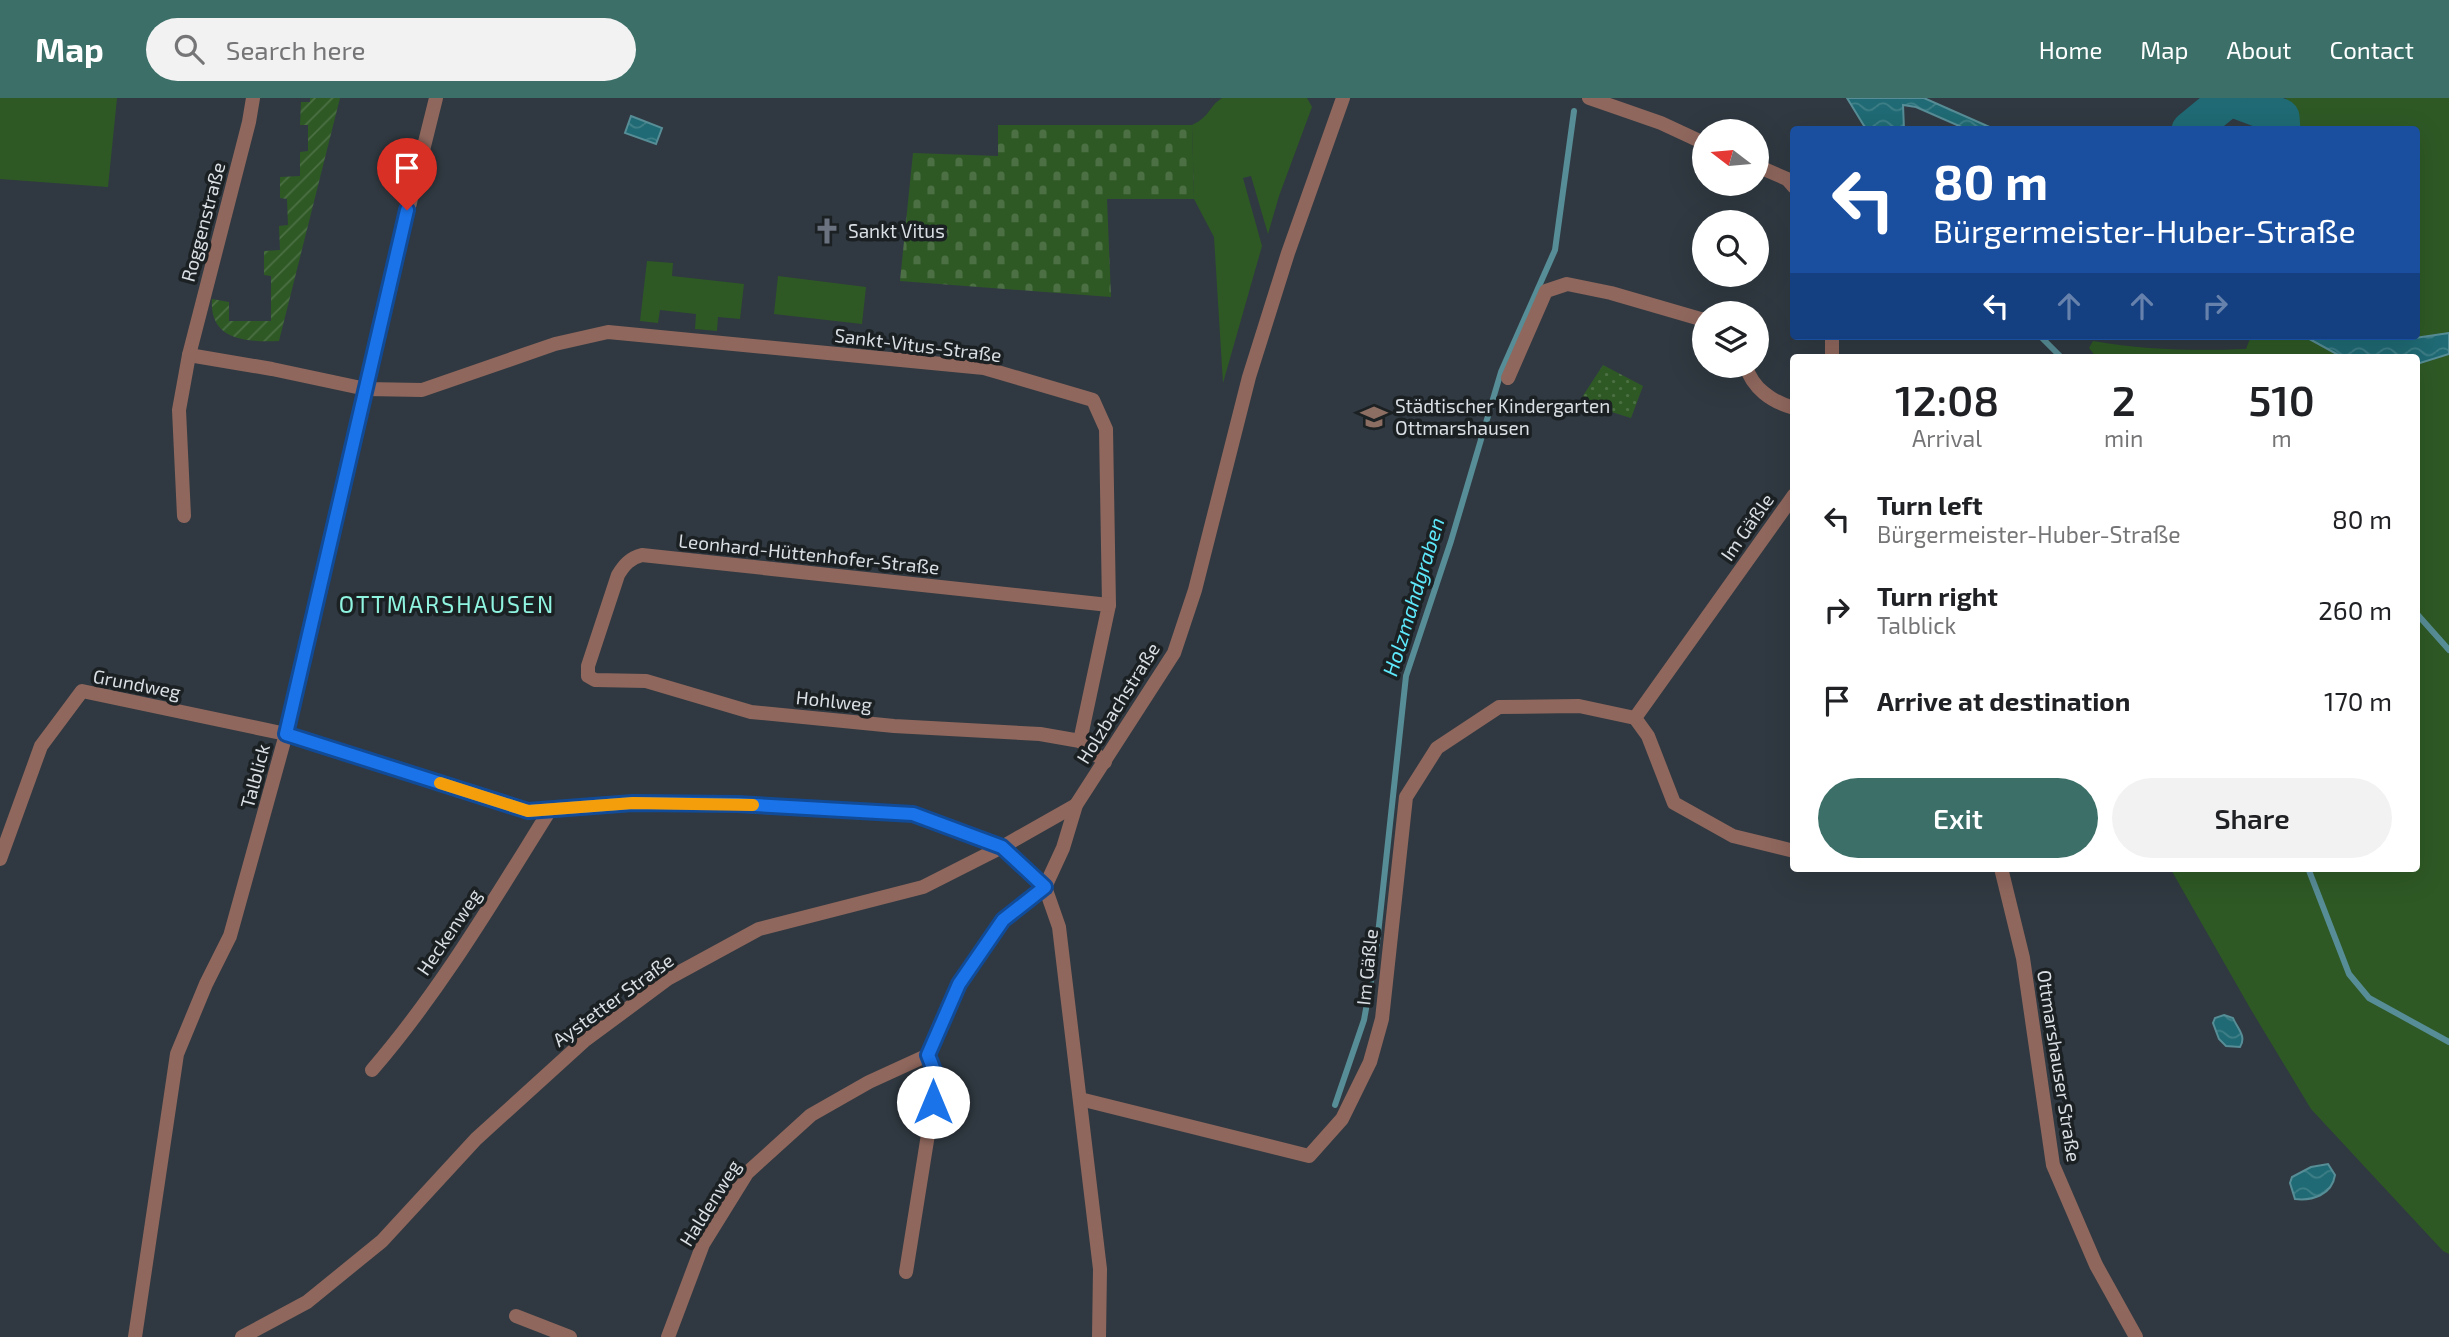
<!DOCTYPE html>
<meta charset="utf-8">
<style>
body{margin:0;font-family:"Exo 2",sans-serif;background:#f2f2f2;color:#202124;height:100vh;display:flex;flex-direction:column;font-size:26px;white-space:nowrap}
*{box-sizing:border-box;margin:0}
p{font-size:23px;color:#757577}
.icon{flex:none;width:38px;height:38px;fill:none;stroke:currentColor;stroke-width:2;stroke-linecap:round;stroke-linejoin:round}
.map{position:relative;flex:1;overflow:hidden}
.drawer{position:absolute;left:1790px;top:256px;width:630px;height:518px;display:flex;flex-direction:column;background:#fff;border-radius:7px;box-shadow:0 7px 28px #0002}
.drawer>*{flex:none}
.top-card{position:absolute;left:1790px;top:28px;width:630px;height:214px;border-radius:7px;box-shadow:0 7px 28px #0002;background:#1a4fa0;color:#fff;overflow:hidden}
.needle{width:46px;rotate:286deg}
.tools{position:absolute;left:1692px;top:21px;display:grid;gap:14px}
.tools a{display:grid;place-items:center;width:77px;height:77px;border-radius:50%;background:#fff;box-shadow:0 7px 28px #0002;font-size:35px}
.pin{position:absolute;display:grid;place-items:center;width:60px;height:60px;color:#fff;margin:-72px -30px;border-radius:50% 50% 50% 0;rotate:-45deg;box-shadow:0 0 7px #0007}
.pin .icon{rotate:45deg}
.me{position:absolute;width:77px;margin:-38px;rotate:0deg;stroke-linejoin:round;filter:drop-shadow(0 0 5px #0008)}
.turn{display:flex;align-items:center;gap:24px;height:147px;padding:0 28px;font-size:32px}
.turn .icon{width:91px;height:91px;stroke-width:2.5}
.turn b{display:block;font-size:49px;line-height:60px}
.lanes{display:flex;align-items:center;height:66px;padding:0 28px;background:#0003;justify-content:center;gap:35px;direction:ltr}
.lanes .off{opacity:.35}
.eta{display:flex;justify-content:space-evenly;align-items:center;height:119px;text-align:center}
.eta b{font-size:42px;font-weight:600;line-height:49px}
.cta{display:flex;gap:14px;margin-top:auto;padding:14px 28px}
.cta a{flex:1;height:80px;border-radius:42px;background:#3b6f68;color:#fff;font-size:28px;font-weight:600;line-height:80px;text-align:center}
.cta a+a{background:#f2f2f2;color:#202124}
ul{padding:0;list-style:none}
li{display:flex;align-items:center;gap:21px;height:91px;padding:0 28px}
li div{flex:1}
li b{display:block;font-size:26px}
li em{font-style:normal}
header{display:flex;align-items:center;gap:42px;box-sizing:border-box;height:98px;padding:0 35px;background:#3b6f68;color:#fff}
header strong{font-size:33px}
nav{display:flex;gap:38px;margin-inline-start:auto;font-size:24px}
.search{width:490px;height:63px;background:#f2f2f2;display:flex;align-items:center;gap:18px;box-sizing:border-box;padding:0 24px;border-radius:38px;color:#757577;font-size:26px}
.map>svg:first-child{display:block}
.grass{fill:#2e5925}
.cemetery{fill:url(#cemetery-stones)}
.park{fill:url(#park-dots)}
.garden{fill:url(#garden-furrows)}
.water{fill:url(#water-waves);stroke:#578d96;stroke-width:2}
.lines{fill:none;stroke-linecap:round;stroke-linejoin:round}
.stream{stroke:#578d96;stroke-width:6}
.river{stroke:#1f6a74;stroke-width:37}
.minor{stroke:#8f675d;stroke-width:14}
.route-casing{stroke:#114b97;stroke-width:18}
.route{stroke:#1a73e8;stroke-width:12}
.slow{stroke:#f59e0b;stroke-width:12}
.labels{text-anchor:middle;stroke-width:7;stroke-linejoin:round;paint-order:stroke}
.street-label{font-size:19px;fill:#d9dfe4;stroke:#1b2023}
.poi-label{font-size:19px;fill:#d9dfe4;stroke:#1b2023;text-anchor:start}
.water-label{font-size:21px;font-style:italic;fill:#5ee9fb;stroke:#1b2023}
.quarter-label{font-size:23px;letter-spacing:2px;fill:#8ff5e1;stroke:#1b2023}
</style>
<header>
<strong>Map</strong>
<div class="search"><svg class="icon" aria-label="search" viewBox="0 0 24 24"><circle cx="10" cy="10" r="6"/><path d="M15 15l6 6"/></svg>Search here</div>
<nav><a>Home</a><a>Map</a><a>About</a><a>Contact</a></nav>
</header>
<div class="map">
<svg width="2449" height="1239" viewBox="0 0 2449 1239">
<defs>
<pattern id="cemetery-stones" width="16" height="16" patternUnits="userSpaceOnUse" patternTransform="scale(1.75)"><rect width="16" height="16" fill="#2e5925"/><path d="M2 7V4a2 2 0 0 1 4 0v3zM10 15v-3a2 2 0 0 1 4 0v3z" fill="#4c7044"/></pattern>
<pattern id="park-dots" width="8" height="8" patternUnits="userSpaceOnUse" patternTransform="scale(1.75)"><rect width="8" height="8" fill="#2e5925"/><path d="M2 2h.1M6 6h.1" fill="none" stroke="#4c7044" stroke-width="1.8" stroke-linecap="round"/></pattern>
<pattern id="garden-furrows" width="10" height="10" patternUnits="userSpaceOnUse" patternTransform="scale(1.75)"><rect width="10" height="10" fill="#2e5925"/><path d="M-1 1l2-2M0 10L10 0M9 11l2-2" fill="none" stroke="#4c7044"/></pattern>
<pattern id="water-waves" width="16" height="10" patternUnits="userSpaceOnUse" patternTransform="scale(1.75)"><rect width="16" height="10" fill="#1f6a74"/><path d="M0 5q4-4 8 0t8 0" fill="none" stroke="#3f7f88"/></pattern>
</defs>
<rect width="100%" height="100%" fill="#303941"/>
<g class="grass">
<path d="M0,0H117L108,89L0,81Z"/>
<path d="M1222,0H1307L1312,9L1279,98L1268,136L1251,78L1243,80L1262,148L1223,285L1214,139L1194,101L1192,27C1211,18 1208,9 1222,0Z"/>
<path d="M2286,0H2449V235C2417,242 2385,244 2353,238H2417V32L2296,31L2291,16L2281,10Z"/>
<path d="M647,163L673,165L672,178L744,186L740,221L718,219L717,233L695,231L696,216L660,212L658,225L640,223Z"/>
<path d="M778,178L866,189L862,226L774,216Z"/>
<path d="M2251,238H2304L2342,259H2096L2089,250L2093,243C2146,252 2193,253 2246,251Z"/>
<path d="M2449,256V1156L2443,1153L2311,1011L2250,910L2170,770H2417V266Z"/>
</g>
<path class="cemetery" d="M998,27H1192L1194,101H1107L1111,199L900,183L913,55L998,58Z"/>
<path class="park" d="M1603,267L1643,288L1631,320L1579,304Z"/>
<path class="garden" d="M310,0H340L279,243C247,244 209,243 212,201L229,204V223H271V178L264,177V153L280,152L279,128L288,127L287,101L280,100V79L300,78V54L308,53V27H300L301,4H310Z"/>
<g class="water">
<path d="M1847,0H1924L1994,31H1966L1916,9L1903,7L1904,31H1866Z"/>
<path d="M631,18L662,30L656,46L625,35Z"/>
<path d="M2449,235V256L2417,266V259H2342L2304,238L2408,241Z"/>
<path d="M2224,917L2233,920C2237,930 2247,938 2240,949L2226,948L2219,941L2213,925L2215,920Z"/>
<path d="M2328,1066L2335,1077C2332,1097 2312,1103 2295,1101L2290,1085L2292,1079L2311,1069Z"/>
</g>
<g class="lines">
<g class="stream">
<path d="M2040,238L2061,259"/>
<path d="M2417,516L2449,552"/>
<path d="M2308,770L2349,876L2369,900L2449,944"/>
<path d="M1335,1007L1364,922L1376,855L1406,578L1451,443L1501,274L1555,152L1574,13"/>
</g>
<g class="river">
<path d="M2236,2L2281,19L2282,32"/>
<path d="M2190,32L2229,0"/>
</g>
<g class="minor">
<path d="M1589,0L1661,25L1704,45"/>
<path d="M1757,68L1787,81L1794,89"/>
<path d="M1832,238V259"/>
<path d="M189,257L272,271L366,291L422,292L555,246L608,234L984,270L1093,302L1106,331L1109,507L1080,643L1105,664"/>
<path d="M1746,268C1752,290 1772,304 1794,310"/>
<path d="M1508,280L1546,193L1567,186L1611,195L1704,222"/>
<path d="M184,418L179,312L189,257L249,24L253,0"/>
<path d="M1635,620L1648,638L1674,705L1733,738L1794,753"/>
<path d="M1080,643L1040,636L894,628L751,614L646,583L595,582L588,578V568L618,477C624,467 630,460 642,457L1109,507"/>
<path d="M0,761L41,648L82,593L286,636L528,713L633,705L737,706L913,716L1002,749L1045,789"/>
<path d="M2001,770L2023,860L2053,1067L2096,1167L2136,1239"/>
<path d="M372,972C441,892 495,800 550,712"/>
<path d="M1080,1001L1309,1058L1342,1021L1370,964L1382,921L1406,699L1437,650L1499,609L1579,608L1635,620L1794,397"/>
<path d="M906,1174L937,980L928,957"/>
<path d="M516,1218L570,1239"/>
<path d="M135,1239L177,956L206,886L230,838L286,636L390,185L436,0"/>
<path d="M242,1239L307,1204L382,1143L476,1041L584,943L669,880L759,831L923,789L1002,749L1076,707"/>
<path d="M668,1239L703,1146L747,1075L811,1017L869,984L928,957L959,886L1003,822L1045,789"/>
<path d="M1099,1239L1100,1171L1059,829L1045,789L1063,750L1076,707L1174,555L1195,492L1249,279L1288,155L1343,0"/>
</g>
</g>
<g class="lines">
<g class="route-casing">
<path id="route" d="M407,112L286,636L528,713L633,705L737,706L913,716L1002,749L1045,789L1003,822L959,886L928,957L937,980L933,1004"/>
</g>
<use href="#route" class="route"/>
<path class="slow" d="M440,685L528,713L633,705L753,707"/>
</g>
<defs>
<g id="church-bare" transform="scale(2.1)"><path d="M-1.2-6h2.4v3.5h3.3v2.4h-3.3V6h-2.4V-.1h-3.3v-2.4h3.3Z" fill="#6b7280" stroke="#1b2023" stroke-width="2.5" paint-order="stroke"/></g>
<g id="school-bare" transform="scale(2.1)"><path d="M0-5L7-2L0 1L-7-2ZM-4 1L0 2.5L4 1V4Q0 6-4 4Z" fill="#8d6e63" stroke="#1b2023" stroke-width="2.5" paint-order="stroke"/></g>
</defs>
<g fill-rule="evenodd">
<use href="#church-bare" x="827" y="133"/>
<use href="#school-bare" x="1374" y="319"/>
</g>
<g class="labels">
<g class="street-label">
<text transform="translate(203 124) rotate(-75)" y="7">Roggenstraße</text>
<text transform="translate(918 247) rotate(7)" y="7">Sankt-Vitus-Straße</text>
<text transform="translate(1747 429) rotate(-55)" y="7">Im Gäßle</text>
<text transform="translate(809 456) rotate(6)" y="7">Leonhard-Hüttenhofer-Straße</text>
<text transform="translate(137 586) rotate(11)" y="7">Grundweg</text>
<text transform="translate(834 603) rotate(6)" y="7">Hohlweg</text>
<text transform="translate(1118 605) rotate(-58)" y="7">Holzbachstraße</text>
<text transform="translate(255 678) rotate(-75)" y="7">Talblick</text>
<text transform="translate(449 834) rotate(-56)" y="7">Heckenweg</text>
<text transform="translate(1367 869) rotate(-84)" y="7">Im Gäßle</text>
<text transform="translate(613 902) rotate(-36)" y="7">Aystetter Straße</text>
<text transform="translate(2059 968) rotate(81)" y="7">Ottmarshauser Straße</text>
<text transform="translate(710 1105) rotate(-58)" y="7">Haldenweg</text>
</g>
<g class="poi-label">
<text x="848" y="140">Sankt Vitus</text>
<text x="1395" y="315">Städtischer Kindergarten<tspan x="1395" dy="22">Ottmarshausen</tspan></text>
</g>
<g class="water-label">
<text transform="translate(1414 499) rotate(-73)" y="7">Holzmahdgraben</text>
</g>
<g class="quarter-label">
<text x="447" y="515">OTTMARSHAUSEN</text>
</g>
</g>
</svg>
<div class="tools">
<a><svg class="needle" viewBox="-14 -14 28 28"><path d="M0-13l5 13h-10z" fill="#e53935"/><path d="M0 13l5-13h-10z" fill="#757577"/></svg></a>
<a><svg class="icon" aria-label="search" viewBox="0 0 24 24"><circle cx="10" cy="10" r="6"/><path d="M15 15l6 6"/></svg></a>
<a><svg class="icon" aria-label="layers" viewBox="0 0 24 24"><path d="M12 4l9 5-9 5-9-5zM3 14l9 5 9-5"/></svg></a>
</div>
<div class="pin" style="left:407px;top:112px;background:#d93025"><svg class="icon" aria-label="arrive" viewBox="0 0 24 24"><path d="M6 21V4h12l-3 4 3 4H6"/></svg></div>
<svg class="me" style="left:933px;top:1004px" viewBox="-20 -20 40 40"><circle r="19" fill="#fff"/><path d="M0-13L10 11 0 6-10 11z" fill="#1a73e8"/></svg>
<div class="top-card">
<div class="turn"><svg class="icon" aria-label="left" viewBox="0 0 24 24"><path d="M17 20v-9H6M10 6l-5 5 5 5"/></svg><div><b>80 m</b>Bürgermeister-Huber-Straße</div></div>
<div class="lanes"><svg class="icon" aria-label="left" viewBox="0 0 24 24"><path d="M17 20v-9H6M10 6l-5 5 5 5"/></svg><svg class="icon off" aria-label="ahead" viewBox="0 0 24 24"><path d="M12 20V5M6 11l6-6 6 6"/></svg><svg class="icon off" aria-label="ahead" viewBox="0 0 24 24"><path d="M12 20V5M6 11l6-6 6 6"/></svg><svg class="icon off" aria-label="right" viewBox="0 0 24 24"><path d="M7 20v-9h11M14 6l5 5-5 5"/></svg></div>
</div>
<section class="drawer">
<div class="eta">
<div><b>12:08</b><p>Arrival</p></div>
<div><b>2</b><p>min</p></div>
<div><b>510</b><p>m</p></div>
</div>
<ul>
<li><svg class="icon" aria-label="left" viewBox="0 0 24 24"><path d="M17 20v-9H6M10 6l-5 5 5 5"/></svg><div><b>Turn left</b><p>Bürgermeister-Huber-Straße</p></div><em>80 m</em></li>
<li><svg class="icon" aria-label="right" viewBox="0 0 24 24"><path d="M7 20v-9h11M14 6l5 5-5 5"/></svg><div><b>Turn right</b><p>Talblick</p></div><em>260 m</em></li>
<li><svg class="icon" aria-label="arrive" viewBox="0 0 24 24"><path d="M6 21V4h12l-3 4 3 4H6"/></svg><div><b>Arrive at destination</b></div><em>170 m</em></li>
</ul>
<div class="cta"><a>Exit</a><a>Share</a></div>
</section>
</div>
